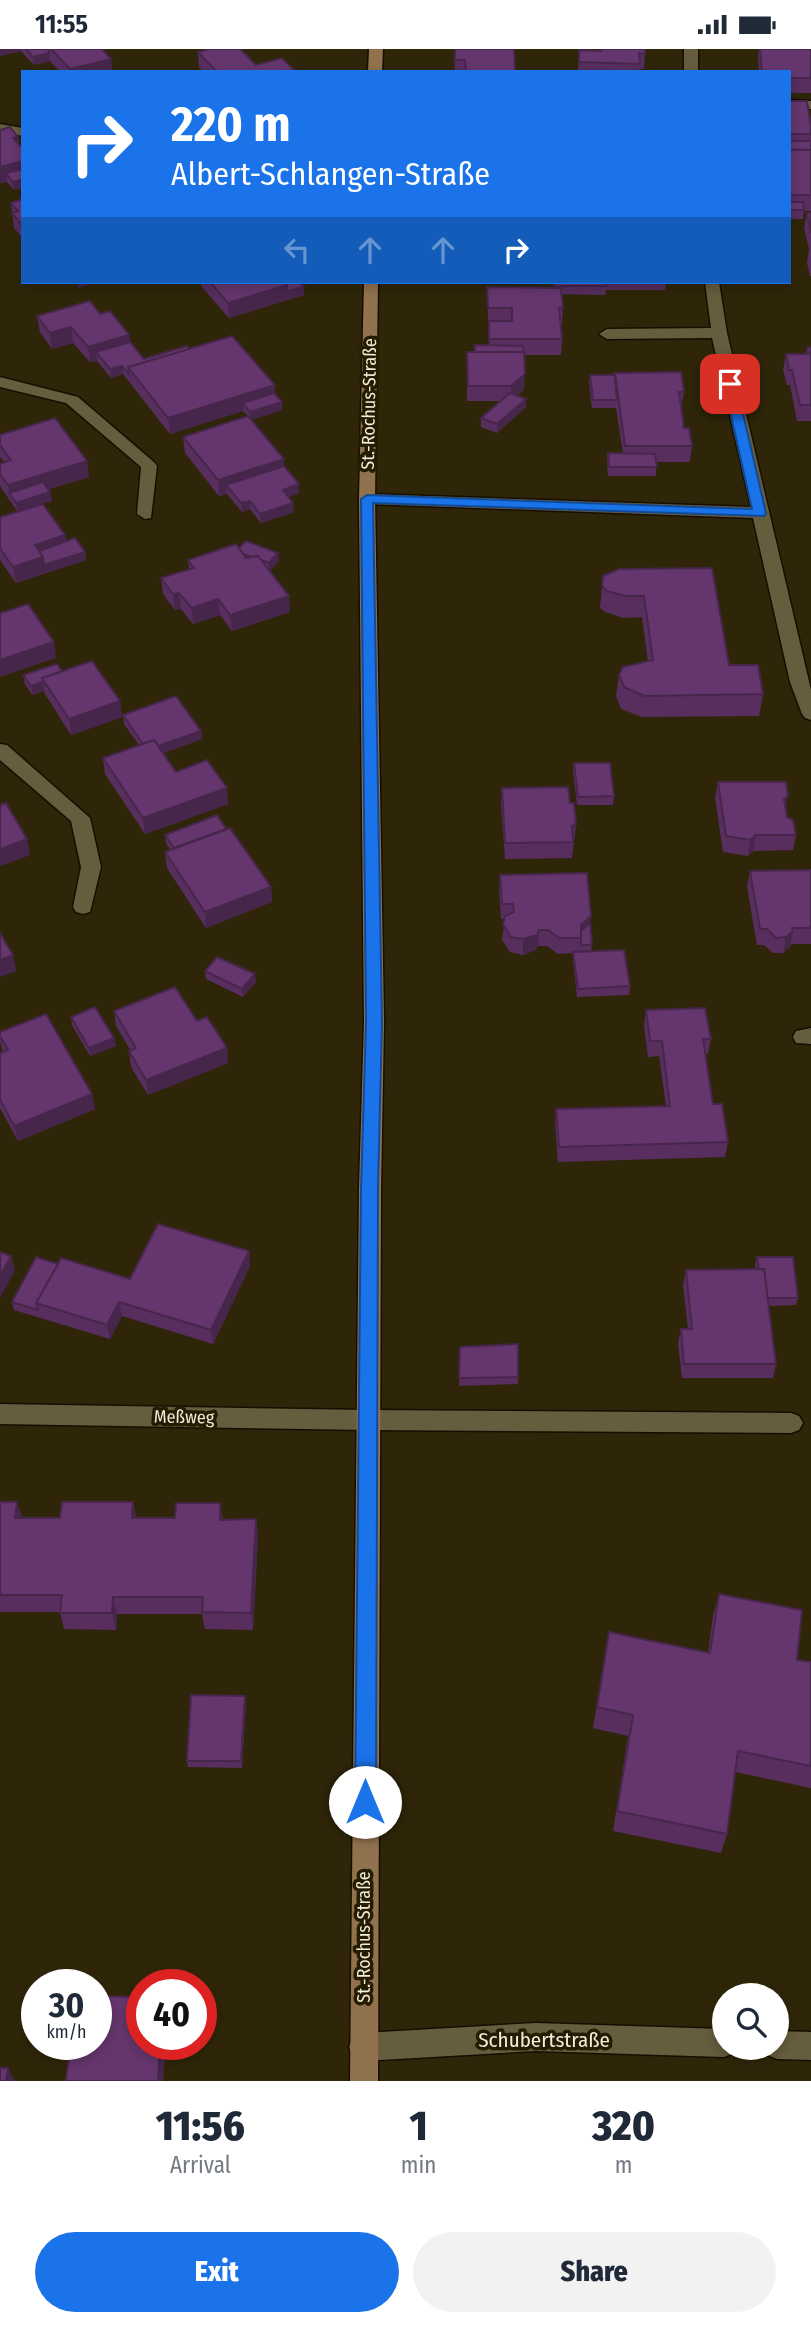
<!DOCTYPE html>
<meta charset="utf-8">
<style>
body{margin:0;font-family:"Fira Sans Condensed",sans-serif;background:#f2f2f3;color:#1f2937;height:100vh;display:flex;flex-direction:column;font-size:26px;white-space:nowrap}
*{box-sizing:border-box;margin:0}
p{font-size:23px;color:#747a83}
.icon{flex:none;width:38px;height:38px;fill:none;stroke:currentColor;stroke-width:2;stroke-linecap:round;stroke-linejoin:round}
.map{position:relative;height:2032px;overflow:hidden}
.details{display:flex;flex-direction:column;background:#fff;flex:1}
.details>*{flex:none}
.banner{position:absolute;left:21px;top:21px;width:770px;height:214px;border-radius:0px;box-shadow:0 4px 10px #0003;background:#1a73e8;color:#fff;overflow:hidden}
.tools{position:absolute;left:712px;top:1934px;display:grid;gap:14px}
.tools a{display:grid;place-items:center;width:77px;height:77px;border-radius:50%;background:#fff;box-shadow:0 4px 10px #0003;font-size:35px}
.speed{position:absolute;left:21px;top:1920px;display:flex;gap:14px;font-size:35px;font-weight:700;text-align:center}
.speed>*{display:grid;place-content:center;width:91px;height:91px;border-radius:50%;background:#fff;box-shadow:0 4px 10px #0003;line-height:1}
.speed small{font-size:18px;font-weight:400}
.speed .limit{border:10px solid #d22;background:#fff;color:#111}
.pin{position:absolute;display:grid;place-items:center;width:60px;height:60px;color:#fff;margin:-30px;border-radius:14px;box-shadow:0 4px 10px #0006}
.me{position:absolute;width:77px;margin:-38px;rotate:0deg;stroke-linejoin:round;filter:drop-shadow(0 0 5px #0008)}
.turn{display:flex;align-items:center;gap:24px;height:147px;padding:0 35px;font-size:32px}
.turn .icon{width:91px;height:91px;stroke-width:2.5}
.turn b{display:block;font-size:49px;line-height:60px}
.lanes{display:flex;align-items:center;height:66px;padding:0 35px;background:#0003;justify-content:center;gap:35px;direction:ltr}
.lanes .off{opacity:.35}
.eta{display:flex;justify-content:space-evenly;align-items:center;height:119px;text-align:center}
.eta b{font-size:42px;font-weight:800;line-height:49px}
.action{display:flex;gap:14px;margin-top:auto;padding:14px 35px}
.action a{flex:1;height:80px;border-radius:42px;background:#1a73e8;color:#fff;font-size:28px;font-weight:800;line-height:80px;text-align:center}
.action a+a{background:#f2f2f3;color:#1f2937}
.status{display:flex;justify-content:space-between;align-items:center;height:49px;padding:0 35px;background:#fff;direction:ltr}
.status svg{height:19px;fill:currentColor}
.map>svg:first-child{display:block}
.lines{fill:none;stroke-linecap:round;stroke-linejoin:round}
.lane-casing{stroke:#170e00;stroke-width:3}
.street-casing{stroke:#170e00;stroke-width:3}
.secondary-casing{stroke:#170e00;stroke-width:3}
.lane{fill:#665c3e;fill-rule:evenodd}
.street{fill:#665c3e;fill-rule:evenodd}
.secondary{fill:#91724f;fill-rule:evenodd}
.wall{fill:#572e5e}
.shaded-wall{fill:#47264c}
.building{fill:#65366d;stroke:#47264c;stroke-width:2}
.route{fill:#1a73e8;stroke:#114b97;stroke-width:2}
.labels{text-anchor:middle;stroke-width:7;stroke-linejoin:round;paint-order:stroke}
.street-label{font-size:18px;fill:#f1ecdb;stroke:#251c01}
.near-street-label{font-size:21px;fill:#f1ecdb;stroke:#251c01}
</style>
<div class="status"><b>11:55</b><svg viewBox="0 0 49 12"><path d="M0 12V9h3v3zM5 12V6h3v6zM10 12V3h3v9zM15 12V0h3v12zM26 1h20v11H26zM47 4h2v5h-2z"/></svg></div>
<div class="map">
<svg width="811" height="2032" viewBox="0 0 811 2032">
<rect width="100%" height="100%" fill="#2f2609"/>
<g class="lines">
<g class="lane-casing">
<path id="lane" d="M368,1361L791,1364L799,1367L803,1374L799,1381L791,1384L368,1381L360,1378L356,1371L360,1364Z"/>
</g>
<g class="street-casing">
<g id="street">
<rect x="684" y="0" width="14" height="23"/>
<path d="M789,51L811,52V60L789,59Z"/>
<path d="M0,75L23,79V87L0,83Z"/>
<path d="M705,233H719L727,284L811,641V671L805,669L802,665L790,633L753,469L367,455L359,450L367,445L751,458L712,289L607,290L599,285L607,280L711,279Z"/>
<path d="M0,328L78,348L155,414L157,417L151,469L145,470L137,465L141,418L66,354L0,338Z"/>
<path d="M0,695L7,696L90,769L101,818L90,863L83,865L76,863L73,858L81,818L71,772L0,711Z"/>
<path d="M811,979V995L796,994L793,988L796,982Z"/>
<path d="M0,1355L368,1361L376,1364L380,1371L376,1378L368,1381L0,1375Z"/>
<path d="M536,1974L724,1980V1998H736L734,2004L724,2008L536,2002L363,2012L353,2008L349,1998L353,1988L363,1984Z"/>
<path d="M777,1982L811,1983V2011L777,2010L767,2006L764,1998H777Z"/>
</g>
</g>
<g class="secondary-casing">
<g id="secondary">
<path d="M369,0H383L382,23H368Z"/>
<path d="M364,233H378L375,450L384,973L381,1140L378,2032H350L359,1140L364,973L359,450Z"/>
</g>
</g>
<use href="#lane" class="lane"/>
<use href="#street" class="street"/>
<use href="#secondary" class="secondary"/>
</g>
<g class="wall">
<path d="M0,0H102L111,10L112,23H60L50,12L34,16L21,2L0,7Z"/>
<path d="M454,0H514L515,23H455Z"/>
<path d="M600,0H645L644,20H639V23H578L579,1L600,2Z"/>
<path d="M759,0H811V44H789V23H759L758,9Z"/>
<path d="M198,3L256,16L295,23H203L199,18Z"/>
<path d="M789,52L811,78V162H804L803,170H789Z"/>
<path d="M18,88L19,97L14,141L7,133L0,134Z"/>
<path d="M23,150V190L14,179L11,154Z"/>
<path d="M807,164H811V227H810L807,214L809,200L804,179Z"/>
<path d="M200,233H299L304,246L229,269L201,237Z"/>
<path d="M553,233H666L665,241H606L605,246L562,245L563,259L562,275H561L562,290L561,306H524V340L517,347L526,358L497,384L481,378V369L500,352H467V303H475L489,297L487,238L553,239Z"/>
<path d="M100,265L129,286L130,293L144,310L189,300L275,336V344L282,353V361L251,371L284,417L299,435V444L288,448L294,463L261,474L250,460L242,463L227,445L219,447L185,404L183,388L248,367L243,362L170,385L123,325L111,329L97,312L90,313L73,294L52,300L40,283L37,267Z"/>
<path d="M811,298V372H797L790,336H787L783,321L786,305H806L807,299Z"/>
<path d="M590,326H615L684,343L681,359L684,379L692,397L690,413H656V427H608L607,412L608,404H623L616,359H592L589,334Z"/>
<path d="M0,386L89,428L49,440L50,443L52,452L17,462L0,437V415L4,413L0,408Z"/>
<path d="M0,468L65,486L66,492L85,503L86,511L16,534L0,511Z"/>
<path d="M239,499L278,504L279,512L270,522L290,563L232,582L220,566L193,575L181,560L175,561L163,545L161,529L189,520L188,511Z"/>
<path d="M619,520L763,645L759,667L642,668L621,660L616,647L619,626L648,613L642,568L623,569L605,563L600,559L602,537Z"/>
<path d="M62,622L122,668L71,686L45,645L44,642L32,646L25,635L23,626Z"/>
<path d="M123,666L201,682L202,690L163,704L176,723L228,755L145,785L105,725L103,709L139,696L124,675Z"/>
<path d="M574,714L614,747L613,756H577L573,723Z"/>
<path d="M718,733L785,760L787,768L796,786L793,801L753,802L748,807L723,803L715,749Z"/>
<path d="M502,739L570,754L576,776L572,809L505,810L501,755Z"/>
<path d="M226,780L271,838L272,853L206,879L167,819L165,803L170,801L166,794L165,786Z"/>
<path d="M811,821V895H791L790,898L783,904H773L764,896H757L747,838L750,822Z"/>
<path d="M500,826L590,874L592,896L591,902L630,937L629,946L577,948L573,912V904L558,905L547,897H538L536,901L523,906L510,903L502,891L505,870H501L499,841Z"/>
<path d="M205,922L256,933L243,948L206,930Z"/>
<path d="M646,961L711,990L708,1005H705L713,1055L728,1093L725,1108L558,1113L555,1075L556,1060L666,1057L659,1007L648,1008L644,977Z"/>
<path d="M114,962L197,972L228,1014L148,1046L131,1018L129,1002H131L116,977Z"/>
<path d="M71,968L114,989L116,997L90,1007L72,976Z"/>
<path d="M0,983L95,1060L18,1092L0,1059V1004L3,1003L0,992Z"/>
<path d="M249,1202L250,1217L213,1295L122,1267L110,1290L14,1261L12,1253L58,1215L130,1230Z"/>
<path d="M757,1208L798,1249L796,1256L768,1257L776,1315L773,1329H682L678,1294L681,1280H688L683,1236L686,1221L756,1220L755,1216Z"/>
<path d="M460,1298L518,1328V1335L459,1337Z"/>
<path d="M0,1453H17L22,1469H175L220,1454L223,1471L256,1470L258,1488L253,1581L205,1580L202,1565H117L116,1581L64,1580L60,1563H0Z"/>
<path d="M719,1545L797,1611L811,1613V1739L735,1723L727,1785L721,1804L613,1782L628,1687L593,1679L609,1583L708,1604L713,1567Z"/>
<path d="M246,1653L242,1719L188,1718L187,1712Z"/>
</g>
<g class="shaded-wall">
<path d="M0,0H21V2L0,7Z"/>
<path d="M49,4L50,12L34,16L33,8Z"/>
<path d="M111,10L112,23H70V20Z"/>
<path d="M23,112V128L6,124L7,133L0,134V118Z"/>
<path d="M23,130V139L14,141L13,133Z"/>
<path d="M77,233H99L78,239Z"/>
<path d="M287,236L304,238V246L229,269L228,254Z"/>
<path d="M71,278L73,294L52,300L50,284Z"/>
<path d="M129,286L131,301L96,303L97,312L90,313L88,298Z"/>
<path d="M122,317L123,325L111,329L110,320Z"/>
<path d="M525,325L524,340L511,352V337Z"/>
<path d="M275,336V352L243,354V362L170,385L168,369Z"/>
<path d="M526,350V358L497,384V375Z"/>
<path d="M282,353V361L251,371L250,363Z"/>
<path d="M284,410L285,426L226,436L227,445L219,447L218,431Z"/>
<path d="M87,412L89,428L14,451L9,444L8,436Z"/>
<path d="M299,435V444L283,449V441Z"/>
<path d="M50,443L52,452L17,462L16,454Z"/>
<path d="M250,452V460L242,463L241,454Z"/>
<path d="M293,454L294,463L261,474L260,465Z"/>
<path d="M65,486L67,502L43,510L46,524L16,534L13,518L35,496Z"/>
<path d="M85,503L86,511L46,524L44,516Z"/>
<path d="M278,504L279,512L269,523V514Z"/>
<path d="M179,544L181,560L175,561L173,545Z"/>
<path d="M289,547L290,563L232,582L230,566Z"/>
<path d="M218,550L220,566L193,575L192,559Z"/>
<path d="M54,593L56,609L0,628V611Z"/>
<path d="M43,633L44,642L32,646L31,637Z"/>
<path d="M120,652L122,668L71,686L69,670Z"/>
<path d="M201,682L202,690L148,710L147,701Z"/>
<path d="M227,739L228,755L145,785L143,769Z"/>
<path d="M788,747L785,762L784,750Z"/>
<path d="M756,786L753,802L748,807L750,791Z"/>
<path d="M27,790L30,806L0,817V800Z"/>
<path d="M271,838L272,853L206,879L205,863Z"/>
<path d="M591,867L589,882L582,889L581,876Z"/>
<path d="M539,881L538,897L536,901L523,906V890Z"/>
<path d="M793,882L790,898L783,904L786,888Z"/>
<path d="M13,906L16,922L0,928V911Z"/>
<path d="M255,925L256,933L243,948L242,940Z"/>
<path d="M114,989L116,997L90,1007L89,999Z"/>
<path d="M227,999L228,1014L148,1046L146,1031Z"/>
<path d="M92,1045L95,1060L18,1092L14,1077Z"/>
<path d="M249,1202L250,1217L213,1295L211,1281Z"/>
<path d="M11,1207L15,1221L0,1249V1227Z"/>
<path d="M119,1253L122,1267L110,1290L107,1276Z"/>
<path d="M17,1453L22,1471L15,1469Z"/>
<path d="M133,1453L137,1471L132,1469Z"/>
<path d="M220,1454L223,1471H220Z"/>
<path d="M256,1470L258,1488L253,1581L251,1564Z"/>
<path d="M113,1548L117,1565L116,1581L112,1564Z"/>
<path d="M245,1647L246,1653L242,1719L241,1712Z"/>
<path d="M160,1995H166L163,2032H158Z"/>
<path d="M8,2019L15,2032H6Z"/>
</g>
<g class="building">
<path d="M26,0H48L49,4L33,8Z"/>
<path d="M51,0H102L111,10L70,20Z"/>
<path d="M210,0H240L256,16L282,9L295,22L292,23H217L198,3Z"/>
<path d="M455,0H514L515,23H466L465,11H455Z"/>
<path d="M601,0H645V5L639,4L640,15L579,13V1L601,2Z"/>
<path d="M760,0H811V29H789V23H762Z"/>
<path d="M789,52H807L811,78V85H789Z"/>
<path d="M10,78L18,88L13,89L20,97H23V112L0,118V81Z"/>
<path d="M789,92H811V101L789,100Z"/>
<rect x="789" y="101" width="22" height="45"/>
<path d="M23,120V130L13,133L6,124Z"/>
<path d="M23,150V174L21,175L12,164L18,162L11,154Z"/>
<path d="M789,153H803L804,161H789Z"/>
<path d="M807,164H811V184Z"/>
<path d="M210,233H285L287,236L228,254Z"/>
<path d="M285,233H299L304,238L288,242L287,236Z"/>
<path d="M554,233H605L606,237H554Z"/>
<path d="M487,238L561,239L563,259H559L562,290H489V272H512V259H488Z"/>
<path d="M90,252L100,265L110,262L129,286L88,298L71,278L50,284L37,267Z"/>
<path d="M232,287L275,336L168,369L128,318Z"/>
<path d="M130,293L144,310L187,297L189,300L128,318L129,325L122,317L110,320L96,303Z"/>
<path d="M475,296L523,297V303H475Z"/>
<path d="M811,298V305H809L807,299Z"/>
<path d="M467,303H524L525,325L511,337H468Z"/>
<path d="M786,305H811V356H800L792,321H789Z"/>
<path d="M681,323L684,343H679L684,379H689L692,397H625L615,324Z"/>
<path d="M590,326H615V331L617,351H593Z"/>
<path d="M274,344L282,353L250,363L243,354Z"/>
<path d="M510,344L526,350L497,375L481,369Z"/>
<path d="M248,367L284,410L218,431L183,388Z"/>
<path d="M55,369L87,412L8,436L0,425V415L11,411L0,396V386Z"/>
<path d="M608,404L655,405L657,418H609Z"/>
<path d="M284,417L299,435L283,441L293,454L260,465L250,452L241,454L226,436Z"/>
<path d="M43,433L50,443L16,454L9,444Z"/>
<path d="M43,455L65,486L35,496L43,508L13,518L0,499V468Z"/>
<path d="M75,489L85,503L44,516L43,508L39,502Z"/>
<path d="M246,492L278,504L269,514L261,511L258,507L252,508L243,505L239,499Z"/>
<path d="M236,495L246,509L258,507L289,547L230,566L218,550L192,559L179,544L173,545L161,529L194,519L188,511Z"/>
<path d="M712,519L729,616H758L763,645L644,647L624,638L619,626L623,618L653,611L644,547H625L607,542L602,537L603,527L619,520Z"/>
<path d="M28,555L54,593L0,611V564Z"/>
<path d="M92,612L120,652L69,670L42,629Z"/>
<path d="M57,615L62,622L42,629L43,633L31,637L23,626Z"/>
<path d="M176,647L201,682L158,697L154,691L143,695L123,666Z"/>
<path d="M154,691L176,723L207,711L227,739L143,769L103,709Z"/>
<path d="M574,714H610L614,747L578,748Z"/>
<path d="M718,733H786L788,747L784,750L787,768L793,771L796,786H756L750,791L726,787Z"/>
<path d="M568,738L570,754H574L576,776L572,777L573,793L505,794L502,739Z"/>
<path d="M6,754L27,790L0,800V756Z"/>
<path d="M217,766L226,780L174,799L165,786Z"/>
<path d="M230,779L271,838L205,863L165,803Z"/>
<path d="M811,821V879H792L793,882L786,888L776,889L767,880H760L750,822Z"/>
<path d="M587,824L591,867L581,876L582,889H559L548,881H539L537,886L523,890L511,888L503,875L505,867L514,863L513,855H502L500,826Z"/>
<path d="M590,874L592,896H581V882Z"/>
<path d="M0,884L13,906L0,911Z"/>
<path d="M624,901L630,937L578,940L573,903Z"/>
<path d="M217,908L255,925L242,940L205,922Z"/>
<path d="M175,938L197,972L207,968L227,999L146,1031L129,1002L136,999L114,962Z"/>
<path d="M95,958L114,989L89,999L71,968Z"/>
<path d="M705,959L711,990H703L713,1055H722L728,1093L559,1098L556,1060L670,1057L662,992H650L646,961Z"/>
<path d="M46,965L92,1045L14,1077L0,1050V1004L8,1001L0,987V983Z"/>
<path d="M158,1175L249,1202L211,1281L119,1253L107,1276L36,1254L61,1209L130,1230Z"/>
<path d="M0,1203L11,1207L0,1227Z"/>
<path d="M36,1208L58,1215L36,1254L38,1261L12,1253Z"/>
<path d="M757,1208H793L798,1249H767L764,1220H759Z"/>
<path d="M764,1220L776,1315H684L681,1280H692L686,1221Z"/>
<path d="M518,1295V1328L459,1329L460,1298Z"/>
<path d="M0,1453H17L15,1469H60L62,1453H133L132,1469H175L176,1454H220V1471L256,1470L251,1564L202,1563L203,1548H113L112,1564H60L62,1546H0Z"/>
<path d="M719,1545L802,1561L797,1611L811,1613V1717L738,1702L727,1785L617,1762L633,1666L597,1658L609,1583L710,1604Z"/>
<path d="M191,1646L245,1647L241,1712H187Z"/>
<path d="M96,1947L142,1948V1995H160L158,2032H66L70,1995H96Z"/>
<path d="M0,2019H8L6,2032H0Z"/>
</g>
<path class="route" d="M730,332L736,335L766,464L764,467L373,454L382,973L378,1140L376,1753L373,1760L365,1763L358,1760L355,1753L361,1140L366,973L361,450L367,446L752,460L724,335Z"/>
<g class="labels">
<g class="street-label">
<text transform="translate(369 355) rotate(-89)" y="6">St.-Rochus-Straße</text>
<text transform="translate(184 1368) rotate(1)" y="6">Meßweg</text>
<text transform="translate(364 1888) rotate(-90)" y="6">St.-Rochus-Straße</text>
</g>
<g class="near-street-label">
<text x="544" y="1998">Schubertstraße</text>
</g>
</g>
</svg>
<div class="tools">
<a><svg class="icon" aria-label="search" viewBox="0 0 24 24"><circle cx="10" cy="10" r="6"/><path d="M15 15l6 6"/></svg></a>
</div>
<div class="speed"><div>30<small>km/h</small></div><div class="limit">40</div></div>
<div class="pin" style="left:730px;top:335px;background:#d93025"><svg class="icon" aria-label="arrive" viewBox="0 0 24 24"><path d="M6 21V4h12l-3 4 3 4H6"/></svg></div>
<svg class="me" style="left:365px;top:1753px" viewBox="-20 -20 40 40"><circle r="19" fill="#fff"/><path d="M0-13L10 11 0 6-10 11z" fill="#1a73e8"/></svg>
<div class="banner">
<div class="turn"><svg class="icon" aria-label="right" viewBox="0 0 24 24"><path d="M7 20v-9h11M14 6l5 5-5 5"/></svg><div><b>220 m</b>Albert-Schlangen-Straße</div></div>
<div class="lanes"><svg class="icon off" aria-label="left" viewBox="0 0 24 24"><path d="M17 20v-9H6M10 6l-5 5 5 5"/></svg><svg class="icon off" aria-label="ahead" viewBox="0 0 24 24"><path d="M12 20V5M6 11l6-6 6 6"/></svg><svg class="icon off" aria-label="ahead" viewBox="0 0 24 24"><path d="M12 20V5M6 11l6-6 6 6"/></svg><svg class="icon" aria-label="right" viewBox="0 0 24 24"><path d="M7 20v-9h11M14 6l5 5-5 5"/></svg></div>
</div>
</div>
<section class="details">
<div class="eta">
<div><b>11:56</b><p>Arrival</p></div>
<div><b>1</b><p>min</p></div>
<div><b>320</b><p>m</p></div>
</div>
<div class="action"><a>Exit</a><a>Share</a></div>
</section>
